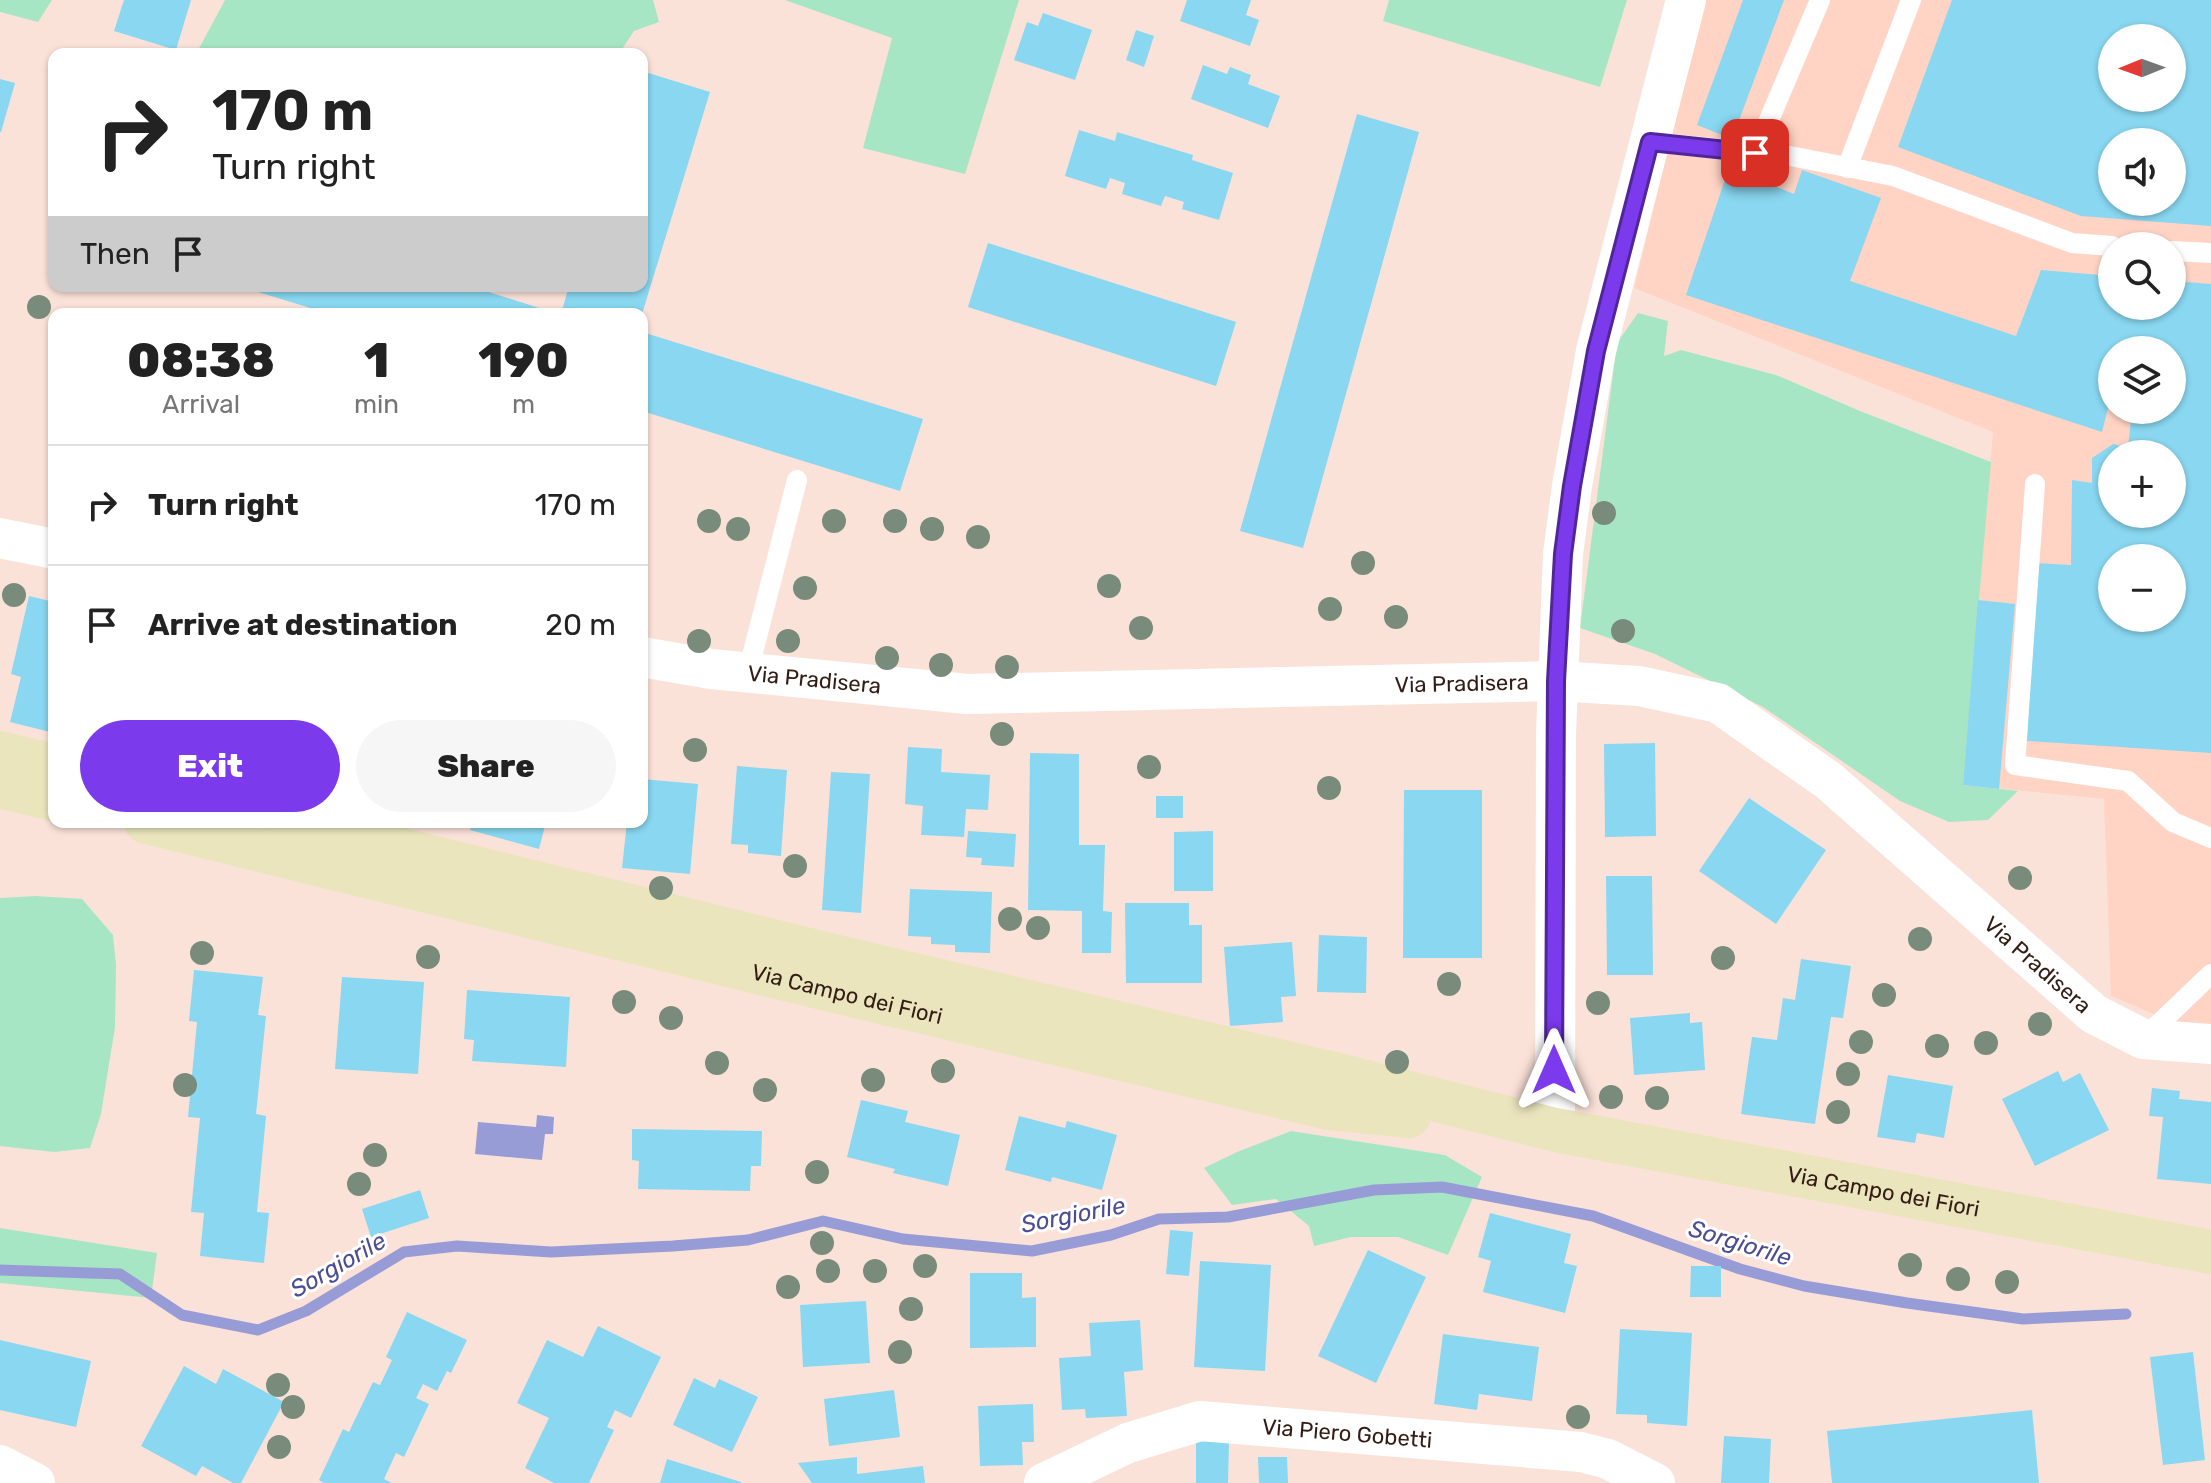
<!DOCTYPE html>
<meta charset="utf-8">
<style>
body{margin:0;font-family:Rubik,sans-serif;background:#f6f6f6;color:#222;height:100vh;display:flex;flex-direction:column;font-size:30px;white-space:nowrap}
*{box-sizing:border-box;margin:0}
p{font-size:26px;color:#767676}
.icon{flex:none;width:44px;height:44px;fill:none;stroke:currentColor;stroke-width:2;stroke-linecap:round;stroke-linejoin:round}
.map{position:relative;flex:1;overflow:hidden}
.drawer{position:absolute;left:48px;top:308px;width:600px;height:520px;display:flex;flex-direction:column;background:#fff;border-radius:16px;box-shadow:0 2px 6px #0004}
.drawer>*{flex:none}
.guide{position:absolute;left:48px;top:48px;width:600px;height:244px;border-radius:16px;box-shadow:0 2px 6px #0004;background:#fff;color:#222;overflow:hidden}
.needle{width:52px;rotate:269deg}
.fabs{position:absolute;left:2098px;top:24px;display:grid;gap:16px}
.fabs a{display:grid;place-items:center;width:88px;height:88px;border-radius:50%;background:#fff;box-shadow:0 2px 6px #0004;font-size:40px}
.pin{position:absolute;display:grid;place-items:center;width:68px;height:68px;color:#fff;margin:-34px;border-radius:16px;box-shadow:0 4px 12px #0006}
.me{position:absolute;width:88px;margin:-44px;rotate:0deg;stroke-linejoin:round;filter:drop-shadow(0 0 6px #0008)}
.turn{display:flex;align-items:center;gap:28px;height:168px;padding:0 32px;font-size:36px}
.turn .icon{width:104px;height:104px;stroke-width:2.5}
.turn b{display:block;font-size:56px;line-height:68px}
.then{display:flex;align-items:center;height:76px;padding:0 32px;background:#0003;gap:16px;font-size:30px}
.eta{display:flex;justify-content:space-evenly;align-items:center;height:136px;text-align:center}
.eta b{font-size:48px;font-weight:800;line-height:56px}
.cta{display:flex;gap:16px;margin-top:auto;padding:16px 32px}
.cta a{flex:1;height:92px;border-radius:48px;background:#7c3aed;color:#fff;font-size:32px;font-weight:800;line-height:92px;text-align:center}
.cta a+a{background:#f6f6f6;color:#222}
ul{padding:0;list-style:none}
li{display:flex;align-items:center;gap:24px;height:120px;padding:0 32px;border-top:2px solid #e0e0e0}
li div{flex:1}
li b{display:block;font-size:30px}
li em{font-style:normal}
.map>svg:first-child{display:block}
.built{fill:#ffd4c5;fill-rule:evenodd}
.green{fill:#a7e6c4}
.water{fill:#989cd6}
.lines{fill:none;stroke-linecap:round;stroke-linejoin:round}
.stream{stroke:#989cd6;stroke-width:11}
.building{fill:#89d7f0;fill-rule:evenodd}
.lane{stroke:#fff;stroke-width:20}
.street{stroke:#fff;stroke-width:40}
.secondary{stroke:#eae5bd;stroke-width:44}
.tree{fill:#798c7b}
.route-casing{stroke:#51269a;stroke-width:20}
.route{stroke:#7c3aed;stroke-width:14}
.labels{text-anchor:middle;stroke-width:6;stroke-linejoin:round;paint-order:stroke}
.street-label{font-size:22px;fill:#321c14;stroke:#fff}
.water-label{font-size:24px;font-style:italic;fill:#4c4c94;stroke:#fff}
</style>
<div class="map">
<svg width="2211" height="1483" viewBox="0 0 2211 1483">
<rect width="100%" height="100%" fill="#fbe2d9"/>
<path class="built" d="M1705,0H2211V1035L2201,1034L2111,996L2104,799L1963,785L1993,432L1634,288ZM2112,38H2172V98H2112ZM2112,142H2172V202H2112ZM2112,246H2172V306H2112ZM2112,350H2172V410H2112ZM2112,454H2172V514H2112ZM2112,558H2172V618H2112Z"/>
<g class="green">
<path d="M0,0H52L38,22L0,12Z"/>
<path d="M225,0H653L659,22L634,31L619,54H196Z"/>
<path d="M785,0H1019L965,174L863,148L892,38Z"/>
<path d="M1389,0H1627L1600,87L1383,21Z"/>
<path d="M1638,313L1668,321L1664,356L1681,350L1776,375L1860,411L1991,462L1963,785L2018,791L1988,820L1949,822L1900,801L1763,707L1655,654L1580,628L1617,343Z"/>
<path d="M36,896L82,899L113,935L116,965L115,1027L101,1114L90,1148L54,1152L0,1146V898Z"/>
<path d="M1291,1131L1445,1155L1482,1177L1448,1255L1398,1237H1351L1314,1246L1309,1226L1276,1199L1232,1205L1204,1168L1237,1152Z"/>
<path d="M0,1228L157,1253L151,1298L0,1283Z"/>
</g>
<path class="water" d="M537,1115L554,1117L553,1134H545L542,1160L475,1154L478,1122L536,1127Z"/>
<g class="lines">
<path class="stream" d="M0,1270L120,1274L182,1315L258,1330L306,1311L404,1252L457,1246L551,1252L673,1246L748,1240L823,1221L903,1239L1032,1251L1111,1235L1159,1219L1228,1217L1374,1190L1442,1187L1593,1216L1740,1269L1804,1286L1907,1303L2023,1319L2126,1314"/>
</g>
<g class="building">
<path d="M124,0H191L176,50L114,31Z"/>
<path d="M1187,0H1251L1246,15L1259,20L1250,46L1180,21Z"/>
<path d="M1743,0H1784L1732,139L1697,125Z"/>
<path d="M1952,0H2211V226L2081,216L1898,147ZM2112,38H2172V98H2112ZM2112,142H2172V202H2112Z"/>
<path d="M1043,13L1092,30L1075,80L1014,60L1027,22L1038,26Z"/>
<path d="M1136,30L1154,36L1144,67L1126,60Z"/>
<path d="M1203,65L1227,74L1230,67L1251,75L1248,84L1280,96L1268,128L1191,99Z"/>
<path d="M642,71L710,92L642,314H561L569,286H642Z"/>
<path d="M0,79L15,83L1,132H0Z"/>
<path d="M1357,114L1419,132L1303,548L1240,531Z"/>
<path d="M1079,130L1115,141L1117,132L1193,155L1192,160L1233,173L1219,220L1182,209L1184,202L1165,196L1161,206L1122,194L1125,183L1110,178L1106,189L1065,176Z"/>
<path d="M1729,168L1794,194L1802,170L1881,198L1850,281L2016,336L2041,270L2112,276V306H2172V281L2211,284V753L2027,741L2036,563L2071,565L2072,480L2092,483V458L2113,444L2128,448L2132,410H2172V350H2112V392L2102,432L1686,295ZM2112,454H2172V514H2112ZM2112,558H2172V618H2112Z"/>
<path d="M988,243L1236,322L1216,386L968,307Z"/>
<path d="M470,286L558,314H330L242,287Z"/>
<path d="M642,332L923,419L900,491L642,411Z"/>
<path d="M29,596L54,602V733L10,722L21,677L11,674Z"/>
<path d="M1978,600L2015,604L1999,789L1963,785Z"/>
<path d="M1655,743L1656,836L1605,837L1604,744Z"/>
<path d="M908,747L942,749L941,772L990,775L988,810L966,809L964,837L921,835L923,806L905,804Z"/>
<path d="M1030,753L1079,754V845H1105L1103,911L1112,912L1111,953H1082V911L1028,910Z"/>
<path d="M737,766L787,770L781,856L748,853V845L731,844Z"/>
<path d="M831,772L870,774L861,913L822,910Z"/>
<path d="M642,779L698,784L690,874L622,868L627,822H642Z"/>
<path d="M1404,790H1482V958H1403Z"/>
<rect x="1156" y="796" width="27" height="22"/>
<path d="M1749,798L1826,850L1776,924L1699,871Z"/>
<path d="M472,822H546L539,849L470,830Z"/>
<path d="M968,831L1016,834L1014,867L981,865L982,858L966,857Z"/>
<path d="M1213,831V891H1174V832Z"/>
<path d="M1606,876H1652L1653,975H1607Z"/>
<path d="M910,889L992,892L990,953L955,952V945L931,944V937L908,936Z"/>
<path d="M1125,903H1189V925H1202V983H1126Z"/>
<path d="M1319,935L1367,937L1366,993L1317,992Z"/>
<path d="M1292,942L1296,996L1281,997L1283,1022L1230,1026L1224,947Z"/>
<path d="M1801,959L1851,966L1843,1018L1831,1017L1815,1124L1741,1114L1752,1037L1777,1040L1783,998L1795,1000Z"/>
<path d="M194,970L263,977L258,1015L266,1016L256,1114L266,1116L257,1212L269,1213L264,1263L200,1256L204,1213L191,1212L200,1118L188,1117L197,1022L189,1021Z"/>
<path d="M342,977L424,982L418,1074L335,1069Z"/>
<path d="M467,990L570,997L566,1067L472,1061L474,1040L464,1039Z"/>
<path d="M1690,1013V1023L1702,1022L1705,1070L1634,1075L1630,1018Z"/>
<path d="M2058,1071L2063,1082L2080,1073L2109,1130L2035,1166L2002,1099Z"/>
<path d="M1888,1075L1953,1086L1944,1138L1917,1133L1915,1143L1877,1137Z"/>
<path d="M2152,1088L2180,1091L2179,1099L2211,1102V1184L2157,1179L2163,1117L2149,1116Z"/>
<path d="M861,1100L908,1111L905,1122L960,1135L948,1186L893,1173L895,1169L847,1157Z"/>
<path d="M1019,1116L1065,1128L1067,1121L1117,1135L1102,1190L1052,1177L1051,1182L1005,1170Z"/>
<path d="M632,1129L762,1131L761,1166H751L750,1191L638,1189L639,1161L632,1160Z"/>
<path d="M420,1190L429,1218L371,1237L362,1209Z"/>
<path d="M1490,1213L1571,1234L1564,1263L1577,1266L1565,1313L1483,1292L1491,1261L1478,1257Z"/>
<path d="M1170,1230L1193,1232L1189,1276L1166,1274Z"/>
<path d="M1368,1250L1426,1277L1376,1383L1318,1356Z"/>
<path d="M1200,1261L1271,1265L1265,1371L1194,1367Z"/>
<path d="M1691,1266H1721V1297H1690Z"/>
<path d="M970,1273H1022V1298L1036,1297V1347L970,1348Z"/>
<path d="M866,1301L870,1363L803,1367L800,1305Z"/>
<path d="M407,1312L467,1340L451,1373L447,1371L437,1391L423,1384L416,1398L429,1404L404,1457L396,1453L384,1479L392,1483H324L319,1480L343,1429L349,1432L373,1382L380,1385L392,1360L386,1357Z"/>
<path d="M1140,1320L1143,1370L1124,1372L1127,1416L1086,1418L1085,1409L1062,1410L1059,1358L1091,1356L1089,1323Z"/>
<path d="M598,1326L661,1357L631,1418L615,1410L607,1427L614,1430L589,1483H554L525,1468L549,1418L517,1403L547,1340L583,1357Z"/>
<path d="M1620,1329L1692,1333L1687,1426L1647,1423V1415L1616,1414Z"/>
<path d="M1443,1334L1539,1347L1532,1401L1479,1394L1477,1410L1434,1404Z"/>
<path d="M0,1340L91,1361L76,1427L0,1410Z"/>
<path d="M2193,1352L2205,1460L2163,1465L2150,1357Z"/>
<path d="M184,1366L216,1384L223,1369L284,1402L241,1483H233L202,1466L196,1476L141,1446Z"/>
<path d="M694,1378L715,1388L719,1379L758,1397L732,1452L673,1425Z"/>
<path d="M894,1390L900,1437L829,1446L824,1399Z"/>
<path d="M1033,1404L1034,1442H1022L1023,1465L980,1466L978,1406Z"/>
<path d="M2032,1410L2039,1483H1832L1827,1431Z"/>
<path d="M1724,1436L1771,1439L1769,1483H1721Z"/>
<path d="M1196,1441L1229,1442L1228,1483H1196Z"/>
<path d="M857,1457V1474L923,1466L925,1483H812L798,1463Z"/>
<path d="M1258,1457H1287L1288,1483H1259Z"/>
<path d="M667,1459L741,1482V1483H660Z"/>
</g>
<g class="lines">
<g class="lane">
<path d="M1650,142L1785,155L1893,176L2072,243L2112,246"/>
<path d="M1755,153L1820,0"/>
<path d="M1847,168L1911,0"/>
<path d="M2172,251L2211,253"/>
<path d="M2035,484L2015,765L2128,781L2173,822L2211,838"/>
<path d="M748,672L797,480"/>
<path d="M2143,1039L2211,974"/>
</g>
<g class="street">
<path d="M0,538L54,549"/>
<path id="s1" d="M642,657L711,669L967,694L1556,681L1639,686L1718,703L1829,781L2094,1014L2143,1039L2211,1044"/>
<path d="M1555,1130L1556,735L1563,554L1572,486L1596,351L1686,0"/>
<path d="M0,1465L35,1483"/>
<path id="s2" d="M1044,1483L1128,1443L1200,1421L1581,1452L1608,1459L1655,1483"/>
</g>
<g class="secondary">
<path d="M0,753L54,766"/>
<path d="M0,786L54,799"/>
<path id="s3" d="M146,822L822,988L1329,1108L1409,1116"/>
<path id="s4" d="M288,822L830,955L1334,1074L1555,1130L2211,1252"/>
</g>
</g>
<g class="tree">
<circle cx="39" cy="307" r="12"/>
<circle cx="1604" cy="513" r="12"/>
<circle cx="709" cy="521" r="12"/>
<circle cx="834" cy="521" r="12"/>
<circle cx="895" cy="521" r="12"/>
<circle cx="738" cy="529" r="12"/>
<circle cx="932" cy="529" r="12"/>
<circle cx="978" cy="537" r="12"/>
<circle cx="1363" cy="563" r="12"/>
<circle cx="1109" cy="586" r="12"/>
<circle cx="805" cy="588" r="12"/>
<circle cx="14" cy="595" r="12"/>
<circle cx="1330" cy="609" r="12"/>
<circle cx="1396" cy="617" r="12"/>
<circle cx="1141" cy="628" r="12"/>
<circle cx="1623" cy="631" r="12"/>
<circle cx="699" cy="641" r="12"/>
<circle cx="788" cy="641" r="12"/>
<circle cx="887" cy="658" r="12"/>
<circle cx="941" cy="665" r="12"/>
<circle cx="1007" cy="667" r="12"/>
<circle cx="1002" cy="734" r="12"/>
<circle cx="695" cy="750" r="12"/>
<circle cx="1149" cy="767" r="12"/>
<circle cx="1329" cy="788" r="12"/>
<circle cx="795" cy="866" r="12"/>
<circle cx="2020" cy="878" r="12"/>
<circle cx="661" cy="888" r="12"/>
<circle cx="1010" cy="919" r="12"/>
<circle cx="1038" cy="928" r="12"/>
<circle cx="1920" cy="939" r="12"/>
<circle cx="202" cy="953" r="12"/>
<circle cx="428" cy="957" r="12"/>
<circle cx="1723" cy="958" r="12"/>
<circle cx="1449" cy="984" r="12"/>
<circle cx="1884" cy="995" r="12"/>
<circle cx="624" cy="1002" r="12"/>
<circle cx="1598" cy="1003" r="12"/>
<circle cx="671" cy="1018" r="12"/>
<circle cx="2040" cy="1024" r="12"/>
<circle cx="1861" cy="1042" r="12"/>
<circle cx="1986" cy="1043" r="12"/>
<circle cx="1937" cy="1046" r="12"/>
<circle cx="1397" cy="1062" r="12"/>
<circle cx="717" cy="1063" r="12"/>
<circle cx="943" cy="1071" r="12"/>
<circle cx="1848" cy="1074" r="12"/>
<circle cx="873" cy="1080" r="12"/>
<circle cx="185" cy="1085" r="12"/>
<circle cx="765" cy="1090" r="12"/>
<circle cx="1611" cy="1097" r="12"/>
<circle cx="1657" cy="1098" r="12"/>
<circle cx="1838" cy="1112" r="12"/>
<circle cx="375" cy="1155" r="12"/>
<circle cx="817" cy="1172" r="12"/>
<circle cx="359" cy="1184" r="12"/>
<circle cx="822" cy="1243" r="12"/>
<circle cx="1910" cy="1265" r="12"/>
<circle cx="925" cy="1266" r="12"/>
<circle cx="828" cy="1271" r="12"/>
<circle cx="875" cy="1271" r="12"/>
<circle cx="1958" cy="1279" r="12"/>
<circle cx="2007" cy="1282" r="12"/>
<circle cx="788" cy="1287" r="12"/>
<circle cx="911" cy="1309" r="12"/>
<circle cx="900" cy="1352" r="12"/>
<circle cx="278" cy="1385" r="12"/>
<circle cx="293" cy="1407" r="12"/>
<circle cx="1578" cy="1417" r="12"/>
<circle cx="279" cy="1447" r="12"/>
</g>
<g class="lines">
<g class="route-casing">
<path id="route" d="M1554,1070L1556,681L1563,554L1572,486L1596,351L1650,142L1755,153"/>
</g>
<use href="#route" class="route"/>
</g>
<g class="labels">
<g class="street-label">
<text dy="8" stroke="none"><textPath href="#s1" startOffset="174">Via Pradisera</textPath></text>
<text dy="8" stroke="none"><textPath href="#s1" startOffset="822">Via Pradisera</textPath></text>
<text dy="8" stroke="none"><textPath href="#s1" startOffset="1494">Via Pradisera</textPath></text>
<text dy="8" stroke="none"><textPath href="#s3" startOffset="722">Via Campo dei Fiori</textPath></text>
<text dy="8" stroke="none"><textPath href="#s4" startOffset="1638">Via Campo dei Fiori</textPath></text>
<text dy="8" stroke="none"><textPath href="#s2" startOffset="316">Via Piero Gobetti</textPath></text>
</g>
<g class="water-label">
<text transform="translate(1073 1215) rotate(-11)" y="8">Sorgiorile</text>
<text transform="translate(1740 1243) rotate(17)" y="8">Sorgiorile</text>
<text transform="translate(338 1265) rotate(-30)" y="8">Sorgiorile</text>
</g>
</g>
</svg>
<div class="fabs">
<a><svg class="needle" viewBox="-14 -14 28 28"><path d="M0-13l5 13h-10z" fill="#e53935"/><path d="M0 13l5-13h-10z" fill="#767676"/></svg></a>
<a><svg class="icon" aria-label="sound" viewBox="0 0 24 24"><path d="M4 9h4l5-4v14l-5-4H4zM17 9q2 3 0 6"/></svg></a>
<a><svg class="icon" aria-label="search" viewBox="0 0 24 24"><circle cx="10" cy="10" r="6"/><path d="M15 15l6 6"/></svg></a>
<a><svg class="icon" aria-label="layers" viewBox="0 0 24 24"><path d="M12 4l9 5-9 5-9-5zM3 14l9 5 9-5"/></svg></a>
<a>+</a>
<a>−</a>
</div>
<div class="pin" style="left:1755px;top:153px;background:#d93025"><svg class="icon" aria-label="arrive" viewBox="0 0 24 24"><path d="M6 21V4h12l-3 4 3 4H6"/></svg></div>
<svg class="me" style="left:1554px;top:1070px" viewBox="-20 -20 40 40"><path d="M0-17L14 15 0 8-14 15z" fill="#7c3aed" stroke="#fff" stroke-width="4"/></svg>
<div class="guide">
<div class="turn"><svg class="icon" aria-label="right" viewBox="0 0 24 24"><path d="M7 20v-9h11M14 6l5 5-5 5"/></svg><div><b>170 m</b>Turn right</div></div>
<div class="then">Then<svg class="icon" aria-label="arrive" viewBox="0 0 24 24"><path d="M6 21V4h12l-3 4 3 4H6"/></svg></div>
</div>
<section class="drawer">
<div class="eta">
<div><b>08:38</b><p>Arrival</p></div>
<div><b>1</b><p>min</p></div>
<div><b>190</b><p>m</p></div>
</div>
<ul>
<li><svg class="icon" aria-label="right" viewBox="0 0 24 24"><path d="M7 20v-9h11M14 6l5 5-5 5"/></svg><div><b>Turn right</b></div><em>170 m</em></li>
<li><svg class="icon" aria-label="arrive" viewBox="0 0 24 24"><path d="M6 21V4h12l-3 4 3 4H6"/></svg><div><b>Arrive at destination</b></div><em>20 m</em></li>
</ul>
<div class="cta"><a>Exit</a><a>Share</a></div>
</section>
</div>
